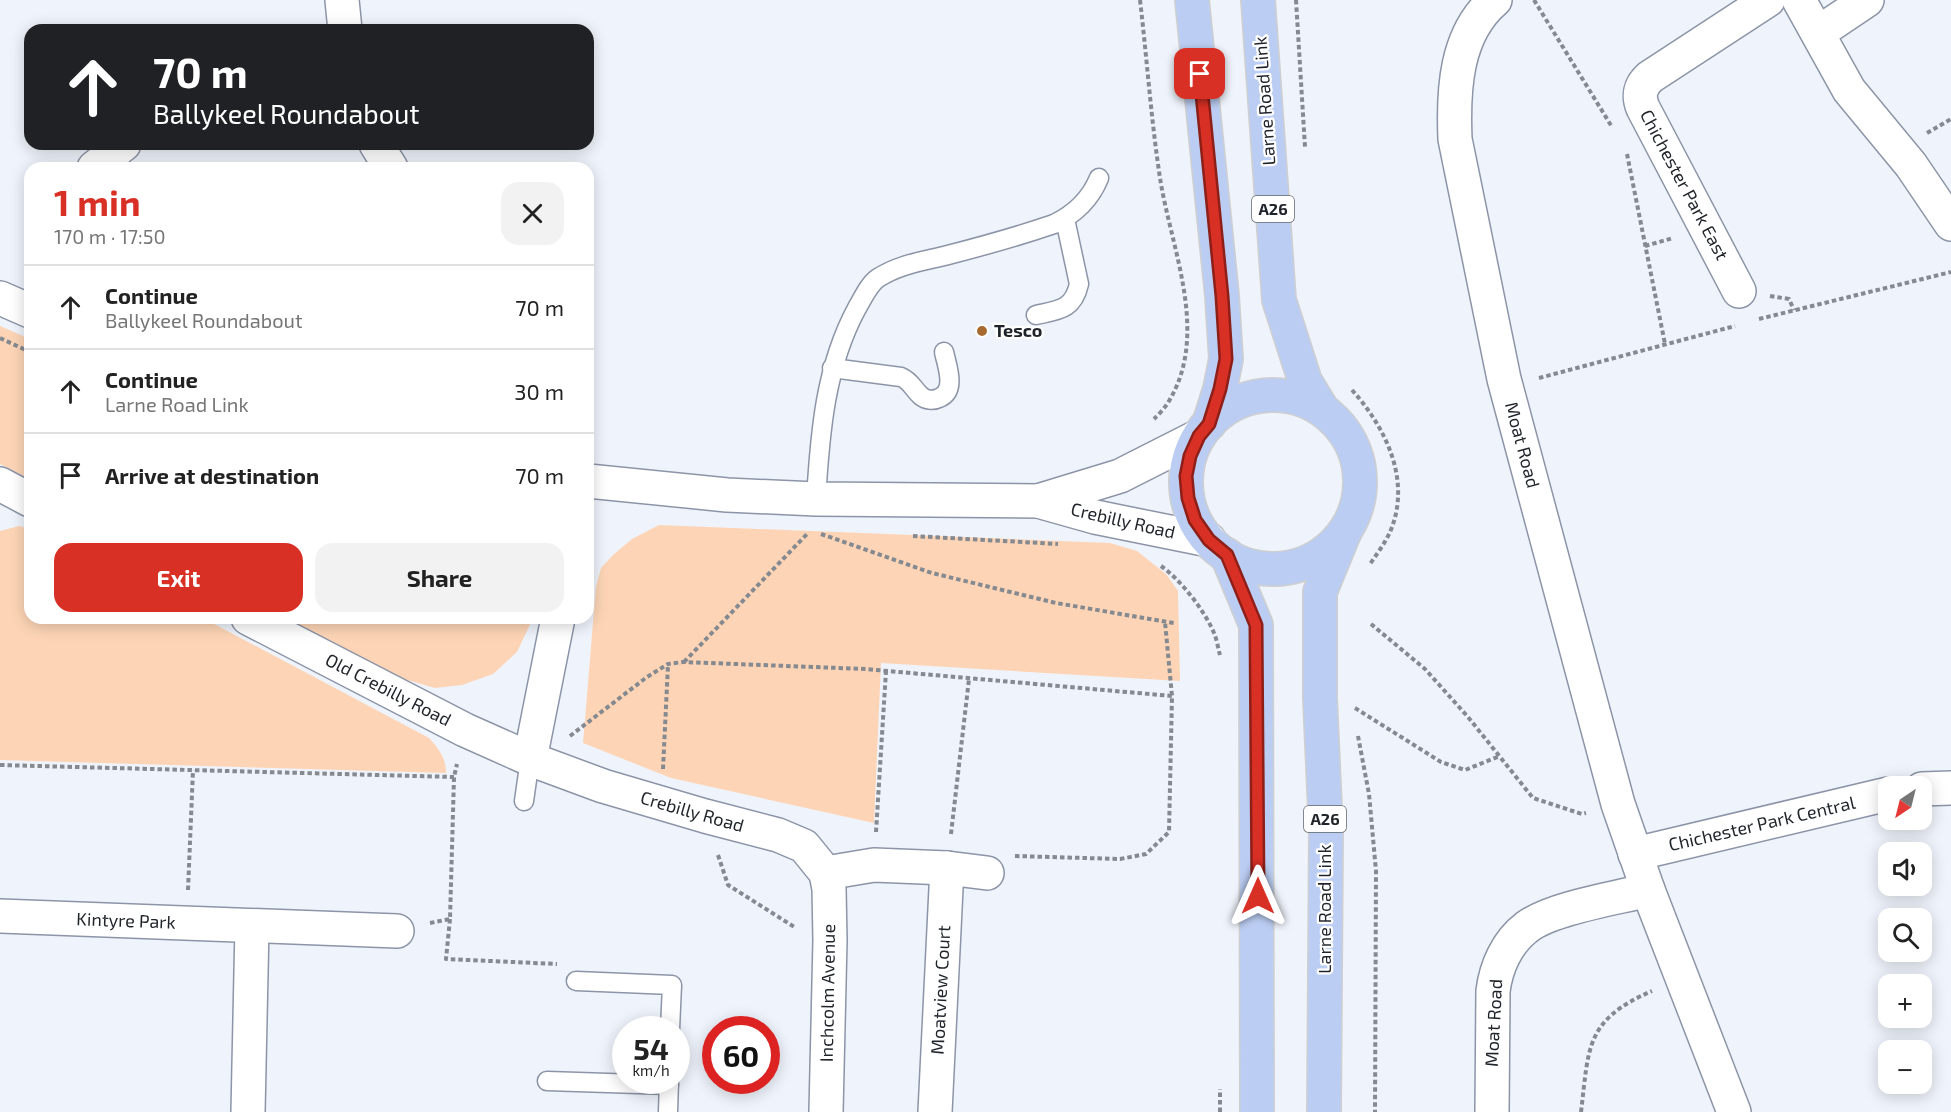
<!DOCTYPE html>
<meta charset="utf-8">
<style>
body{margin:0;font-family:"Exo 2",sans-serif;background:#f2f2f2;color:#222;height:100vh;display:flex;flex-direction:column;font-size:22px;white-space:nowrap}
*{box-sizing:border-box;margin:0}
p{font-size:20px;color:#767676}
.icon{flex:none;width:33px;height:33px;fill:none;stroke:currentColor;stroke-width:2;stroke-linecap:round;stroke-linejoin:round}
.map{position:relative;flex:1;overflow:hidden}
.side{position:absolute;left:24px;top:162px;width:570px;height:462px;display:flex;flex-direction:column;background:#fff;border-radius:18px;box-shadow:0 3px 15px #0003}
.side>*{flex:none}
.hud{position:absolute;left:24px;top:24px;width:570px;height:126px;border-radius:18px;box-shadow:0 3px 15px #0003;background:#202124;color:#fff;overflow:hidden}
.needle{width:39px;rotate:215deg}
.controls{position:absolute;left:1878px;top:776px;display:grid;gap:12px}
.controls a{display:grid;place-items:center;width:54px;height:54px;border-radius:12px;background:#fff;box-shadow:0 3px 15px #0003;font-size:30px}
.speed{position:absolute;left:612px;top:1016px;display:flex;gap:12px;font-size:30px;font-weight:700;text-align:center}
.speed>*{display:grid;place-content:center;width:78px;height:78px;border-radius:50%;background:#fff;box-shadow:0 3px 15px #0003;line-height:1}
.speed small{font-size:15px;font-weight:400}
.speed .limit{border:9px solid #d22;background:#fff;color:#111}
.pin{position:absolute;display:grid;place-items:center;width:51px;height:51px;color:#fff;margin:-26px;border-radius:12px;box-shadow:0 3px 9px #0006}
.me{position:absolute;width:66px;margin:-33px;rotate:0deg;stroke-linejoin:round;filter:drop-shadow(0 0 4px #0008)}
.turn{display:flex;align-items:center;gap:21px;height:126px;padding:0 30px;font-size:27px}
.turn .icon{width:78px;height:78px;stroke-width:2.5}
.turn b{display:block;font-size:42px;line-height:51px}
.round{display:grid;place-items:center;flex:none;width:63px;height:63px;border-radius:18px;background:#f2f2f2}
.headline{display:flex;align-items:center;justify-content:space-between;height:102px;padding:0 30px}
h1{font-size:36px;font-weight:700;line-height:45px;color:#d93025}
.cta{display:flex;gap:12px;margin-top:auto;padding:12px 30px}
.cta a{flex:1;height:69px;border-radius:18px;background:#d93025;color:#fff;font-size:24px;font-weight:700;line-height:69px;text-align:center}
.cta a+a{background:#f2f2f2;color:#222}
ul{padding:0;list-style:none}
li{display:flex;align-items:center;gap:18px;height:84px;padding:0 30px;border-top:2px solid #e0e0e0}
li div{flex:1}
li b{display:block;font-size:22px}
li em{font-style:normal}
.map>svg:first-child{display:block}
.green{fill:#fdd5b6}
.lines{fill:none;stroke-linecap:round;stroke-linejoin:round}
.service-casing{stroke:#8c95a7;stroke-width:21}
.minor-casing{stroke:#8c95a7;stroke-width:36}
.tertiary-casing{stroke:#8c95a7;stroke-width:36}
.primary-casing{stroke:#cecfd0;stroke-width:36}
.path{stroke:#858990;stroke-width:4;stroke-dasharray:4.5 3;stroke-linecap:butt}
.service{stroke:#fff;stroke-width:18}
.minor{stroke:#fff;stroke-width:33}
.tertiary{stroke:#fff;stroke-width:33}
.primary{stroke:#bbcdf2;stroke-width:33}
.route-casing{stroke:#8d1f18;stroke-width:15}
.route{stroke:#d93025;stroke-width:10}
.poi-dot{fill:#a96a30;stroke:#fff;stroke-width:2}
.labels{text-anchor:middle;stroke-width:4.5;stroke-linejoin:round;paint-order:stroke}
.shield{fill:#fff;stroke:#62656a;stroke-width:1.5}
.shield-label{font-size:16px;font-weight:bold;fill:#1f232a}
.street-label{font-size:18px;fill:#1f232a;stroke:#fff}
.poi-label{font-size:18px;font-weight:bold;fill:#1f232a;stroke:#fff;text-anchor:start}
</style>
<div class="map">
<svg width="1951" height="1112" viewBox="0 0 1951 1112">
<rect width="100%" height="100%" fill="#eff3fb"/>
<g class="green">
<path d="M0,326L30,339V479L0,464Z"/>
<path d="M659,525L1110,543L1137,551L1166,574L1178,591L1180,681L881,663L874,823L671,778L583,743L596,587L601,568L613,555L632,539Z"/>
<path d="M19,526L30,529V618H203L429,738C439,749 446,758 446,773L0,760V531Z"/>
<path d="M286,618H533L517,652L493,674L462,685L435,688L397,677Z"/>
</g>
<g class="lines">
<g class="service-casing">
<g id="service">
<path d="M1036,315C1059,310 1073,310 1079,284L1065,219"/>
<path d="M832,368L901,377C911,381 913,389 921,396C926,400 933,401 939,398C957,391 947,366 944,352"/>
<path d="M816,499C820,433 825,367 857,308C863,298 869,284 878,278C900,264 924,261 948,255C983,246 1019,236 1054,224C1075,214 1090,200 1099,178"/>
<path d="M524,801L530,759"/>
<path d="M576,981L672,985L670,1029"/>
<path d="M547,1081L669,1085"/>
<path d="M668,1112L669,1080"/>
</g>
</g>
<g class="minor-casing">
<g id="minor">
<path d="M342,0L345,30"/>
<path d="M1495,0C1455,34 1453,91 1455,139L1504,379L1618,804L1648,890"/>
<path d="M1799,0L1849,90L1911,165L1951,224"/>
<path d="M1818,33L1867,0"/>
<path d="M376,144L391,168"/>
<path d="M94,168L124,144"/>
<path d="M1739,291L1643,108C1638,96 1640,86 1650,77L1768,0"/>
<path d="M0,484L30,500"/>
<path d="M248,618L465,730L530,759L603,786L705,816L778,835L804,846L826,873"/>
<path d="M530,759L558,618"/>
<path d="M1922,789L1951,788"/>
<path d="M1635,854L1888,794"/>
<path d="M826,873L874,865L947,868L987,873"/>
<path d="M0,916L397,931"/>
<path d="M248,1112L252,926"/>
<path d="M826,1112L830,940L829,889L826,873"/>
<path d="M935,1112L947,868"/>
</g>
</g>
<g class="tertiary-casing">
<g id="tertiary">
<path d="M0,298L30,311"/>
<path d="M588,481L727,495L816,499L1038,501L1095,517L1209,540"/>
<path d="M1038,501L1120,476L1199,436"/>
<path d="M1492,1112L1493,991C1496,967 1507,942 1527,927C1552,908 1617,898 1648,890L1734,1112"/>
</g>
</g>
<g class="primary-casing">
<g id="primary">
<path d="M1192,0L1222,296L1226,359L1220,389L1209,424"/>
<path d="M1258,0L1279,300L1305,381L1322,409"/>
<circle cx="1273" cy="482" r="87"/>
<path d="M1227,555L1256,625L1257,1112"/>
<path d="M1324,1112L1326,832L1320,698V592L1345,531"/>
</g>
</g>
<g class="path">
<path d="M1140,0C1147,59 1151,119 1160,178C1171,249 1210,333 1169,401C1165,408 1159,414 1154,419"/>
<path d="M1296,0L1305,147"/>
<path d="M1534,0L1612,127"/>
<path d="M1927,133L1951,119"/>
<path d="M1627,154L1665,344"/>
<path d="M1645,246L1673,238"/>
<path d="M1770,296L1789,299L1794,310"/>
<path d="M1759,319L1951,272"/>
<path d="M0,338L30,352"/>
<path d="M1539,378L1735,326"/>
<path d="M1352,390C1386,428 1412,481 1390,532C1385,543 1377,554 1370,564"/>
<path d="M821,534L932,573L1056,603L1174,623"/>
<path d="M913,536L1058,544"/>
<path d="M1161,566C1180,579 1205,611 1214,633C1217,640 1218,648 1220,655"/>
<path d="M1371,624L1425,669L1468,717L1533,798L1582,814L1586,813"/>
<path d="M684,662L808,533"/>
<path d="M1355,708L1441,762L1465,770L1500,756"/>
<path d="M570,736L647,677L668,664L683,662L865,669L1172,696"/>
<path d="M1358,736L1369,794L1376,871L1375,1112"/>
<path d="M0,765L454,777"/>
<path d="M663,769L668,665"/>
<path d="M876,832L886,671"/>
<path d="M951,834L969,679"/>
<path d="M718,855L728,885L796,928"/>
<path d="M1015,856L1120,859L1146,854L1169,832L1172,696L1165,622"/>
<path d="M188,890L193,770"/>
<path d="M450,919L446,959L557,964"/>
<path d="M430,923L450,919L454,777L457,764"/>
<path d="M1220,1112V1089"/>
<path d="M1581,1112C1589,1047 1585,1020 1652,991"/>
</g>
<use href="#service" class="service"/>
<use href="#minor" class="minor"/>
<use href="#tertiary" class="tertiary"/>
<use href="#primary" class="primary"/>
</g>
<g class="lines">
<g class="route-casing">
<path id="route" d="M1200,74L1222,296L1226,359L1220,389L1209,424L1199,436L1190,456L1186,476L1188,498L1195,520L1209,540L1227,555L1256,625L1258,896"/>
</g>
<use href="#route" class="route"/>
</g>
<circle class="poi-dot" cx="982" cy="331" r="6"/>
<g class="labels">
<g class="shield">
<rect x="1252" y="196" width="42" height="26" rx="4.5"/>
<rect x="1304" y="806" width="42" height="26" rx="4.5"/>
</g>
<g class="shield-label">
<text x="1273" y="215">A26</text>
<text x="1325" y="825">A26</text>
</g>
<g class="street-label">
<text transform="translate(1265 101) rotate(-94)" y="6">Larne Road Link</text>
<text transform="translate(1684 185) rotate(62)" y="6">Chichester Park East</text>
<text transform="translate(1522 445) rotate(75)" y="6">Moat Road</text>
<text transform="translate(1123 521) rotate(13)" y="6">Crebilly Road</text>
<text transform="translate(388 690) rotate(27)" y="6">Old Crebilly Road</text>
<text transform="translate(692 812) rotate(16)" y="6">Crebilly Road</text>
<text transform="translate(1762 824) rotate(-13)" y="6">Chichester Park Central</text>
<text transform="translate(1325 909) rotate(-90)" y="6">Larne Road Link</text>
<text transform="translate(126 921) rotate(2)" y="6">Kintyre Park</text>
<text transform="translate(941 990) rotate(-87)" y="6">Moatview Court</text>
<text transform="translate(828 993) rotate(-89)" y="6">Inchcolm Avenue</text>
<text transform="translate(1494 1023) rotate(-87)" y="6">Moat Road</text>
</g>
<g class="poi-label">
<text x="994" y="337">Tesco</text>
</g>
</g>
</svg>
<div class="controls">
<a><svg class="needle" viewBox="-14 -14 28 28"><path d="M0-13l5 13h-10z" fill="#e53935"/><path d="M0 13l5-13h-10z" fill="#767676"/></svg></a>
<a><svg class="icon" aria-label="sound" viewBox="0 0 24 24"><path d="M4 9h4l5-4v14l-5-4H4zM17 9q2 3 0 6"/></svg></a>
<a><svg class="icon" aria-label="search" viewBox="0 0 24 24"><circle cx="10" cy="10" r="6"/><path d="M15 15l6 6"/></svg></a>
<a>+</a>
<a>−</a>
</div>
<div class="speed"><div>54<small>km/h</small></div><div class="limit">60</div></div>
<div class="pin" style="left:1200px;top:74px;background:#d93025"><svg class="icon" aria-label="arrive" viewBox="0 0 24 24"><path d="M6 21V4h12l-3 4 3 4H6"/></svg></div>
<svg class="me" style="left:1258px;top:896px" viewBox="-20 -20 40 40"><path d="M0-17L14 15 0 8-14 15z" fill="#d93025" stroke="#fff" stroke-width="4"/></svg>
<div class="hud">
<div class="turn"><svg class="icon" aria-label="ahead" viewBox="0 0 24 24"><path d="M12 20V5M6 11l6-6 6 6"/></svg><div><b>70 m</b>Ballykeel Roundabout</div></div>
</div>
<section class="side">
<div class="headline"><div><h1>1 min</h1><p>170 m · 17:50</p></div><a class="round"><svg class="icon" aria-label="close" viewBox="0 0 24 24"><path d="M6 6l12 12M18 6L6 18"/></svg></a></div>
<ul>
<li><svg class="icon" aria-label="ahead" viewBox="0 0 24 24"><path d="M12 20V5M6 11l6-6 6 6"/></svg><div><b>Continue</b><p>Ballykeel Roundabout</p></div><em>70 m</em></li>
<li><svg class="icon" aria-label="ahead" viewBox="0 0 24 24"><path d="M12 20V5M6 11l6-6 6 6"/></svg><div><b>Continue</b><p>Larne Road Link</p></div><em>30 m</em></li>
<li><svg class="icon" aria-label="arrive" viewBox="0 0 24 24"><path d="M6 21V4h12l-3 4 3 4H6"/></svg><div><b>Arrive at destination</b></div><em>70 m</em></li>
</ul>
<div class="cta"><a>Exit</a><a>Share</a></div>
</section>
</div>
